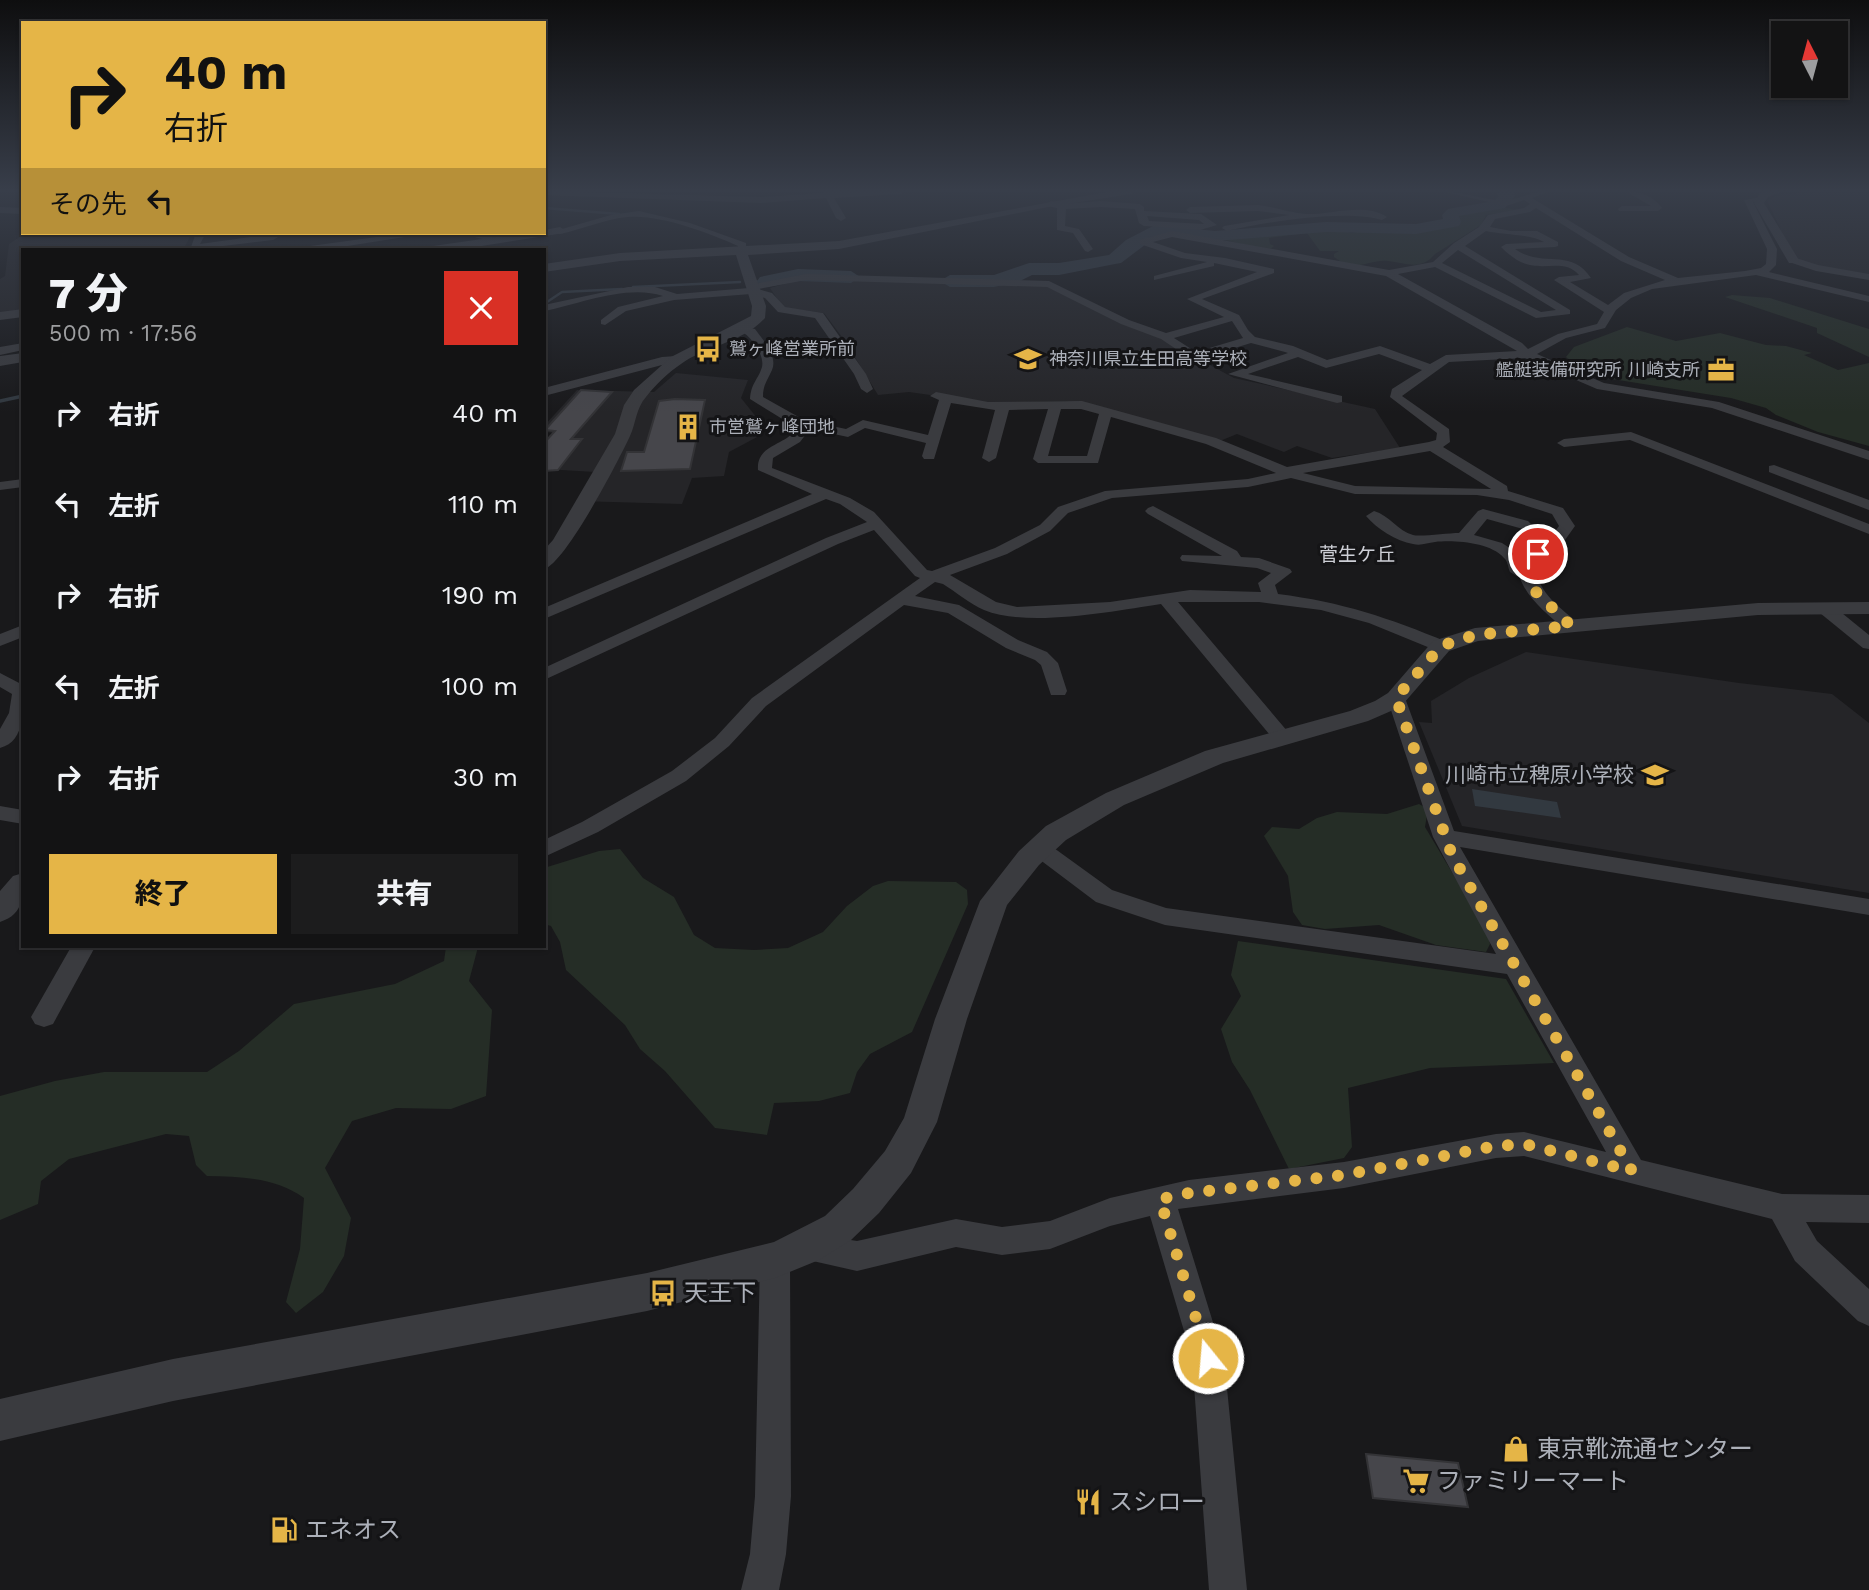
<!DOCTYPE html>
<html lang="ja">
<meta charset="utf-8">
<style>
body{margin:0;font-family:"Work Sans","Noto Sans JP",sans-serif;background:#1c1c1d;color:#f1f3f6;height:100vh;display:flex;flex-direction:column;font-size:26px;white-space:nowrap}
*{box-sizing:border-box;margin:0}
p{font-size:23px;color:#9d9ea0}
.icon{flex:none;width:38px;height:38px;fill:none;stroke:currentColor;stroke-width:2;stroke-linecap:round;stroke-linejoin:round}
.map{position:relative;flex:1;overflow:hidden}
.drawer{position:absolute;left:21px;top:248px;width:525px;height:700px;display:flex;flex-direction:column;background:#131314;border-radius:0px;box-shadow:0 2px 5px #0004,0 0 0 2px #323234}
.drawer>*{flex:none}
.hud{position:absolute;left:21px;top:21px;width:525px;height:214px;border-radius:0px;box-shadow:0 2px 5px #0004,0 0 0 2px #323234;background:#e5b547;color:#111;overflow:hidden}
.needle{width:46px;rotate:354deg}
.buttons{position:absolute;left:1771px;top:21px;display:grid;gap:14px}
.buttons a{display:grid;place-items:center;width:77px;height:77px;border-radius:0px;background:#131314;box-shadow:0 2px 5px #0004,0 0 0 2px #323234;font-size:35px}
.pin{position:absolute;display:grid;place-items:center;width:60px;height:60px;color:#fff;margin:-30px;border:4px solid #fff;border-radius:50%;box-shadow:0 2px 7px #0007}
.me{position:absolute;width:77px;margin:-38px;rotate:343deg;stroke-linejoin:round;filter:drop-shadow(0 0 5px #0008)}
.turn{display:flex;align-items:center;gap:24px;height:147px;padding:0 28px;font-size:32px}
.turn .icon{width:91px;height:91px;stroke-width:2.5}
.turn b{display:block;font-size:49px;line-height:60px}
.then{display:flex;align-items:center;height:66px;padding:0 28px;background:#0003;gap:14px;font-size:26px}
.round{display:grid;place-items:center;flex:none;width:74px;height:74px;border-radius:0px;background:#1c1c1d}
.headline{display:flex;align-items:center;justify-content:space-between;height:119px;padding:0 28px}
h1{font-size:42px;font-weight:800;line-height:52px}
.primary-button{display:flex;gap:14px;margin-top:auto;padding:14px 28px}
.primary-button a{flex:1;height:80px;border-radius:0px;background:#e5b547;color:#111;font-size:28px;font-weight:800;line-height:80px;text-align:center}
.primary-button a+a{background:#1c1c1d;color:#f1f3f6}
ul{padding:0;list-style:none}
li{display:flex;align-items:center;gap:21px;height:91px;padding:0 28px}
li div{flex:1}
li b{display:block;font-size:26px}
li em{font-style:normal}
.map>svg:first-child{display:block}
.built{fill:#252528}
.green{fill:#252d26}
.water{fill:#323940}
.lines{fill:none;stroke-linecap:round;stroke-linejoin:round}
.stream-far1{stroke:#323940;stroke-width:2.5}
.stream{stroke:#323940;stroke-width:3.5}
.river{fill:#323940;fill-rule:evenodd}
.building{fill:#46464b;stroke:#333336;stroke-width:2}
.minor{fill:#3a3b3f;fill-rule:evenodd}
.tertiary{fill:#3a3b3f;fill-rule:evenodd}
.route{stroke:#e5b547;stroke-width:12;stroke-dasharray:0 21.6}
.labels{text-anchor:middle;stroke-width:6;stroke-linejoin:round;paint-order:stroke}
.far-poi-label{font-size:18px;fill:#acb0b9;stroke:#141416;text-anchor:start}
.far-neighbourhood-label{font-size:19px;fill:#cdcfd6;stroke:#141416}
.poi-label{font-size:21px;fill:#acb0b9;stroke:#141416;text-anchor:end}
.near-poi-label{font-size:24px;fill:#acb0b9;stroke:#141416;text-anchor:start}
</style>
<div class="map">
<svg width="1869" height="1590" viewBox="0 0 1869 1590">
<rect width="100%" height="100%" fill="#19191b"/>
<g class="built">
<path d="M1795,191H1869V275L1818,267L1799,260L1782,233L1767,200L1782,194H1795Z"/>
<path d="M26,233H192L183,250H23V310L0,314V279L5,276L9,244Z"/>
<path d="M802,279L1045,286L1152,334L1234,378L1375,409L1400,448L1332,458L1297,446L1284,452L1237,434L1220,441L1093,405L1066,401L987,403L909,392L878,395L845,341L824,313L787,308L782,306L770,288Z"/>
<path d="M676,373L748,380L741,398L761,423L759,436L729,452L724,476L692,478L682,504L577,501L595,472L544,469L556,433L544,432V426L577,390L654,392Z"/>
<path d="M1526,652L1739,683L1832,694L1869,723V893L1462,826L1419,722L1432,723L1431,701L1469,678Z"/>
</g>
<g class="green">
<path d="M1487,205L1518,210L1486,215L1481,225L1435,254C1421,271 1406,263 1388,261C1373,259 1358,270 1344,263C1340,262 1338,259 1334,257V254L1339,251H1320L1307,233L1269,238L1270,244L1274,246L1269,250L1211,237L1215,234L1315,226L1353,233L1357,232L1356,229L1359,228L1441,223L1448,218L1446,212Z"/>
<path d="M1732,295L1770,298L1869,329V357L1817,333V328L1725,297Z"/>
<path d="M1627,327L1676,341L1720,333L1766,345L1786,346L1812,353L1804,355L1838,370L1869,363V446L1818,432L1776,415L1766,408L1731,398L1606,378L1576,365L1566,357L1574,347Z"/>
<path d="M1419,804L1428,809L1425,827L1488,933L1490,944L1486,952L1436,945L1379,925L1325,929L1302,925L1293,912L1288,876L1264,836L1272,827L1299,829L1317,818L1337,812L1387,814Z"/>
<path d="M620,849L643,878L674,897L694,935L715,948L754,950L788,948L823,932L847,906L873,886L888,881L956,882L967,890L968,904L912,1032L870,1054L857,1072L850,1093L819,1101L774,1103L767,1135L715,1128L665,1071L640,1049L625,1025L566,970L560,942L551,926L544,924V868L599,851Z"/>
<path d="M1238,941L1506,979L1554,1063L1430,1068L1348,1088L1352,1147L1344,1158L1289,1169L1250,1090L1232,1062L1221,1029L1241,996L1231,975Z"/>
<path d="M446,947H478L469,981L492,1010L486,1096L451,1109L396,1108L352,1121L325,1168L351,1218L344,1256L323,1292L296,1313L286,1302L300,1249L304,1198C275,1177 241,1177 207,1176L196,1165L189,1136L166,1134L69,1159L41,1181L38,1204L0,1220V1096L55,1081L104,1072H207L239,1051L294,1004L395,984L444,961Z"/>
</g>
<path class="water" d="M1472,789L1557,802L1561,818L1475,806Z"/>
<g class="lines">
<g class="stream-far1">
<path d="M544,208L619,214"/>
<path d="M755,282L767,281"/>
<path d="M633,287L740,282"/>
<path d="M544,304L562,292L622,289"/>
</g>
<path class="stream" d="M0,401L23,396"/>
<g class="river">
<path d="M1497,191H1514L1515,196L1505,208L1459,216L1461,222L1459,226L1416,234L1326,232L1215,241L1158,235L1121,263L1115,264L1059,275H1032L1020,281L994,287H950L940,281L950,275H994L1029,263H1059L1109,255L1126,240L1155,225L1215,231L1326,222L1416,224L1443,219L1442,215L1448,209L1494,201L1498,197Z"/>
<path d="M798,269L851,271L860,277L851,283L798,281L767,287L757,281L760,277Z"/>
</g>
</g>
<g class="building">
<path d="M581,390L612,392L571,439H582L558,470L544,471V443L555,431L545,430Z"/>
<path d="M675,399L705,400L690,469L621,471L627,452H644L659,401Z"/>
<path d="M1366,1454L1458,1463L1468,1507L1373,1498Z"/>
</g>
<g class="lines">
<g class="minor">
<path d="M544,191L761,197L823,193L822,191H905L901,194L834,198L846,218L841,221L836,218L826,198L761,203L544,195Z"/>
<path d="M1441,191C1462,191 1488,202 1507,200C1522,198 1534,191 1550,191L1532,198L1629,257L1678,278L1745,271L1761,268L1766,264L1767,249L1744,200L1762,197V201L1753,202L1777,249L1776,265L1769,272L1869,296V302L1756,275L1652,289L1631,298L1616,310L1605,328L1566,338L1537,354L1604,383L1719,402L1869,451V460L1712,408L1597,389L1525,358L1449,362L1402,396L1449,429L1450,442L1443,447L1507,486L1508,491L1563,508L1575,526L1565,540L1535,562C1536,591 1557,605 1577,622L1580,626L1577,630H1565C1548,614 1528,600 1520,578L1510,572C1508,568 1508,561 1504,558C1490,542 1454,540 1435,542C1427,543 1421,546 1413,544C1396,541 1377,529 1366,516L1374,511C1389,515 1398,531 1413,535C1420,537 1448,533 1459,533L1478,511L1483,509L1528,521L1531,524L1528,527L1523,529L1487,519L1474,535L1502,543L1522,556L1553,534L1559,526L1552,514L1509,500L1477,495L1355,494L1291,478L1248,487L1112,498L1068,513L1050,531L1007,554L950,575L996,602L1017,607L1110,602L1190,590L1261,592L1258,583L1271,573L1257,568L1182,561L1180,558L1182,555L1222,556L1148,514L1145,511L1148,508L1153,506L1237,551L1241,557L1259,558L1290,569L1292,572L1275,585L1278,594C1342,602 1389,618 1447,642L1450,646L1441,651L1435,650L1369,623L1321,610L1259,602H1178L1288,732L1291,736L1288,740H1274L1161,604C1114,611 1028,628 984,610C970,604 956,592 943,584L935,582L915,596L959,605L1018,640L1047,652L1058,663L1067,691L1065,695H1051L1041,665L1035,660L1006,648L948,613L904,605L766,706L729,746L686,781L598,832L544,857V840L582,822L672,771L715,738L752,698L920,578L915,576L874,530L838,544L544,680V668L826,538L867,522L840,504L826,499L544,619V608L812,494L758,470C756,444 786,446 797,428L750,399C751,383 758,380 762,367C765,354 750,335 739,330V326L755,329C763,340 778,356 772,370C767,381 763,385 763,397L804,420L846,429L863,420L928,435L939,400L930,396L936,392L988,402L1082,401L1216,438L1287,467L1429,442L1436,440L1437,433L1390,397L1392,389L1422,370L1379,354L1326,368L1298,357L1248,374L1342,396V402L1337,403L1228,374L1288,353L1285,352L1251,343L1199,359H1191L1161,339L1121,324L1047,287L806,280L758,289L772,293L785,307L823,313L866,374L873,389L867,393L861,389L854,374L815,318L778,312L765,298L751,294L674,300L626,311L605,325L601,324V320L618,307L663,296C627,284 580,304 544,311V305L628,287H655L677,294L749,288V285L806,274L1049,281L1129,320L1166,333L1224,317L1187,299L1257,272L1214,263V266L1154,280V276L1207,262L1181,258L1140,244V240L1172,231L1389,270L1433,262L1454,243L1479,227L1488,215L1524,208L1530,204L1524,200L1506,206ZM1536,208L1621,261L1665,280L1624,293L1608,305L1570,282L1591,278C1570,247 1543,269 1515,249L1555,247L1558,246V242L1537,231H1511L1490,227L1495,219L1530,212ZM1486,231C1503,235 1531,234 1544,242L1506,244L1501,247C1509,255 1519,263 1530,265C1548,269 1566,260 1579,275L1559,277L1554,280L1604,312L1597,324L1558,334L1528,349L1522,343L1398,274L1435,267L1536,318L1570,314V310L1465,246ZM1172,237L1386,276L1517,351L1446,355L1430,364L1380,346L1327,360L1293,346L1255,337L1248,330L1239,315L1202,299L1274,273V269L1225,258L1185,253L1153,242ZM1458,250L1556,310L1541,312L1442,263ZM1232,321L1243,338L1196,352L1174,338ZM951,403L995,410L982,458L989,462L996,458L1009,410L1048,409L1033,459L1038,463H1098L1111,417L1206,444L1276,473L1248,479L1105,491L1058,507L1040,525L995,548L932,571L927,570L874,512L850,498L772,468L773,458L800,442L810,429L848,437L865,428L926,443L922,456L924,459H934ZM1061,409H1081L1099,414L1087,456H1048ZM1430,451L1491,489L1355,486L1303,473Z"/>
<path d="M1625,191C1640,191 1653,196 1662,208L1658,211H1619L1618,209L1622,206H1651Z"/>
<path d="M1051,201L1062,204L1101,201L1140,204L1144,207V211L1201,214L1217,225L1200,230L1144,226L1139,223L1135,209L1101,207L1066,209L1065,226L1079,229L1093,249L1088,252L1085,251L1073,233L1057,230V208L1048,206L1047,204ZM1147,216L1199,220L1204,224L1149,221Z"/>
<path d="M1258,205C1274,207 1291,213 1306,214C1331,215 1364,202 1387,217L1382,220C1344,209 1266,222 1227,231L1222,228L1224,226L1289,215L1258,211L1190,213L1186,210L1190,207Z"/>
<path d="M0,207L23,208V214L0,213Z"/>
<path d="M639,211L690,223L746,243V252L738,254V246C710,233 659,214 628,217C605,219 583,229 560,234L555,231L611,215Z"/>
<path d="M196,233H206L200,244L273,234L278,237L273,240L190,250Z"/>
<path d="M406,233H430L322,250H298L303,247Z"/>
<path d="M460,233H477L502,240L497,243Z"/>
<path d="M1793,257L1818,265L1869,274V280L1816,271L1789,262V258Z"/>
<path d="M23,343V350L0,355V347Z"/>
<path d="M676,356L680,357V363L662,365L544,396V388L662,357Z"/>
<path d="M1631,432L1869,524V534L1630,440L1564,447L1557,443L1564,439Z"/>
<path d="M1774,465L1869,500V510L1769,472V466Z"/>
<path d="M23,479V487L0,490V482Z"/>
<path d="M1826,604L1832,605L1869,635V649L1863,648L1820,613L1817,609L1820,605Z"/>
<path d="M23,625V637L0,646V634Z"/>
<path d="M0,673L23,685C23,706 27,741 0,748V729L9,713L12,694L0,687Z"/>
<path d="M1396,692L1405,698L1454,831L1869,899V915L1460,847L1641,1160L1782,1194L1869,1195V1223L1806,1222L1817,1241L1869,1289V1326L1858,1321L1795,1261L1772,1219L1524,1156L1496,1158L1344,1188L1178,1209L1224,1358L1247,1590H1209L1192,1358L1150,1216L1110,1226L1050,1249L1002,1255L956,1247L857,1271L795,1257L791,1247L795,1237L806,1233L857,1241L956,1219L1002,1227L1050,1221L1110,1198L1189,1180L1344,1162L1496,1134L1524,1132L1606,1152L1507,974L1165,925L1096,902L1031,853L1028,848L1031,843L1039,840L1047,843L1112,890L1166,908L1496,954L1433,837L1387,698Z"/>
<path d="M0,806L23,810V824L0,820Z"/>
<path d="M71,947H95L53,1024L44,1027L35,1024L31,1017Z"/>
<path d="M775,1245L786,1250L790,1260L791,1496L786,1554L779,1590H741L750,1554L755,1496L760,1260L764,1250Z"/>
</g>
<g class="tertiary">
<path d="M1112,191H1136L1131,194L1048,207L839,249L748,255L766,306L765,318C744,342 706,346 681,364C669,372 655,385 646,397C636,408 636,423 630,436C619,460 565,564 544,569V550L553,540L615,434L624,405L634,390L671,357L751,316L752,306L736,255L620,261L544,272V264L620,253L839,241Z"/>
<path d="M1767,191H1784L1768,197L1764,203L1799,260L1797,263H1789L1754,203L1760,193Z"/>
<path d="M560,227L566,231L564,233L456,250H427L433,246L525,233H544V230Z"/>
<path d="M23,309V317L0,320V312Z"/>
<path d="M23,353V362L0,366V356Z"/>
<path d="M1869,602V614L1758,615L1478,641L1449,651L1404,703L1391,711L1368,721L1223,763L1124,805L1066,840L1039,865L1007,905L967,1019L937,1122L911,1173L879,1213L851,1240L819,1260L775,1278L647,1311L173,1401L0,1441V1399L173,1359L647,1273L774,1242L825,1216L853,1189L885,1151L904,1118L935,1019L980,901L1019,851L1046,826L1106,793L1205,751L1350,711L1375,701L1388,693L1433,641L1475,628L1758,603Z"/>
<path d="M23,873C23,895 25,914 0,922V891L13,876Z"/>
</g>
</g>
<linearGradient id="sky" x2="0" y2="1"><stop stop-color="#0e0e0f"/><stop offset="0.46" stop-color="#383e4a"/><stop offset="1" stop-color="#383e4a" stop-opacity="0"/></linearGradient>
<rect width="1869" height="413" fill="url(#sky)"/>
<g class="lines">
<path class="route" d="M1208,1358L1160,1199L1189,1193L1344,1175L1496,1146L1524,1144L1632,1171L1452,855L1396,698L1441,646L1475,635L1571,626L1528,584L1526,574L1527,560L1538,554"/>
</g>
<defs>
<g id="bus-bare" transform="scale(2.1)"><path d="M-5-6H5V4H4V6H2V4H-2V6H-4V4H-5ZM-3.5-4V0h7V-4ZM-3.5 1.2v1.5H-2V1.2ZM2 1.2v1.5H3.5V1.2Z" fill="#e5b547" stroke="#141416" stroke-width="2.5" paint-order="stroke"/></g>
<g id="school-bare" transform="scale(2.1)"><path d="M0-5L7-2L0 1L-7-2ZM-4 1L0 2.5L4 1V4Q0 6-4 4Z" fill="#e5b547" stroke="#141416" stroke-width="2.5" paint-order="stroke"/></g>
<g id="office-bare" transform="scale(2.1)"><path d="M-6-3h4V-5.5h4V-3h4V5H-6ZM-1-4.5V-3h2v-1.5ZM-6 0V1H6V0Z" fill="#e5b547" stroke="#141416" stroke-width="2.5" paint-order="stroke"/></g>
<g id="building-bare" transform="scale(2.1)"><path d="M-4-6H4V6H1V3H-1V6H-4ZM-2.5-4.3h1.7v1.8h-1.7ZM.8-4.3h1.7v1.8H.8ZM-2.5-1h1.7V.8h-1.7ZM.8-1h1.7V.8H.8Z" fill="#e5b547" stroke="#141416" stroke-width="2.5" paint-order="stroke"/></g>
<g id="shop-bare" transform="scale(2.1)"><path d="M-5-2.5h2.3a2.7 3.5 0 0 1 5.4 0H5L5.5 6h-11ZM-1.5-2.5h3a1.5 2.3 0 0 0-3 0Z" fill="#e5b547" stroke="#141416" stroke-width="2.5" paint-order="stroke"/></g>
<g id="supermarket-bare" transform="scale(2.1)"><path d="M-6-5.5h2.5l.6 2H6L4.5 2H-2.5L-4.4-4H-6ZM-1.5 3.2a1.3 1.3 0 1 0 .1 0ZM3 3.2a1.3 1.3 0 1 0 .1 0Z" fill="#e5b547" stroke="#141416" stroke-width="2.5" paint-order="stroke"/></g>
<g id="restaurant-bare" transform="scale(2.1)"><path d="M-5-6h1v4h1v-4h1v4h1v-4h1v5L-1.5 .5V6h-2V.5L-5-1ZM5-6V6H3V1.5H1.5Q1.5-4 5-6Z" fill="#e5b547" stroke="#141416" stroke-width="2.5" paint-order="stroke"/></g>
<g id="fuel-bare" transform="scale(2.1)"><path d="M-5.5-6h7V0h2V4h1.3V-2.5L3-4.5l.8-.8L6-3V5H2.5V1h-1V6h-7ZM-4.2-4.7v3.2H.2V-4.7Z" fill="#e5b547" stroke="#141416" stroke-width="2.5" paint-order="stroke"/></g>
</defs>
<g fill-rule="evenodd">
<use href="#bus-bare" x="708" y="349"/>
<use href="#school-bare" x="1028" y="359"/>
<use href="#office-bare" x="1721" y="370"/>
<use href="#building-bare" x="688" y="427"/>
<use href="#school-bare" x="1655" y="775"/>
<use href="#bus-bare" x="663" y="1293"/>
<use href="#shop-bare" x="1516" y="1449"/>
<use href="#supermarket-bare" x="1416" y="1481"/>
<use href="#restaurant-bare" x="1088" y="1502"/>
<use href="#fuel-bare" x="284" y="1530"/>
</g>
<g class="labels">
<g class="far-poi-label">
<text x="729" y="355">鷲ヶ峰営業所前</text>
<text x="1049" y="365">神奈川県立生田高等学校</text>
<text x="1700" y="376" text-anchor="end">艦艇装備研究所 川崎支所</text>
<text x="709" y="433">市営鷲ヶ峰団地</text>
</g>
<g class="far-neighbourhood-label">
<text x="1357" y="561">菅生ケ丘</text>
</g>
<g class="poi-label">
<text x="1634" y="782">川崎市立稗原小学校</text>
</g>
<g class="near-poi-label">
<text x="684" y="1301">天王下</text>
<text x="1537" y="1457">東京靴流通センター</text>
<text x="1437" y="1489">ファミリーマート</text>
<text x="1109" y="1510">スシロー</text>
<text x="305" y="1538">エネオス</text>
</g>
</g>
</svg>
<div class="buttons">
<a><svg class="needle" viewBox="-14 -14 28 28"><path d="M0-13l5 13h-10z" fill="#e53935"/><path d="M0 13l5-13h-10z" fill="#9d9ea0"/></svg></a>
</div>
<div class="pin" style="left:1538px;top:554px;background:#d93025"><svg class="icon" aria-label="arrive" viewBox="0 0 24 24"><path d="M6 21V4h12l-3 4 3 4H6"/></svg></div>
<svg class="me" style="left:1208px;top:1358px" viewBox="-20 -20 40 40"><circle r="17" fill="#e5b547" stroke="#fff" stroke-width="3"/><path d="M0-11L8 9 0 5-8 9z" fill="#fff"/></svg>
<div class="hud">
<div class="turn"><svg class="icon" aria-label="right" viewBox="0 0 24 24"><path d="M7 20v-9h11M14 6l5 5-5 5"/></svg><div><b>40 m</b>右折</div></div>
<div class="then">その先<svg class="icon" aria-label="left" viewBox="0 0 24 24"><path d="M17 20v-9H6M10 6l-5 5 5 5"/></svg></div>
</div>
<section class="drawer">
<div class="headline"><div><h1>7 分</h1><p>500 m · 17:56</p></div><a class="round" style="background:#d93025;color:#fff"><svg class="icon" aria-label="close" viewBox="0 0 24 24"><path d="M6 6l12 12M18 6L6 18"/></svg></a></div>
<ul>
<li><svg class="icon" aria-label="right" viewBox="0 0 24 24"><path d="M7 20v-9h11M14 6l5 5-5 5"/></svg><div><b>右折</b></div><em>40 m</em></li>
<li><svg class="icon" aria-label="left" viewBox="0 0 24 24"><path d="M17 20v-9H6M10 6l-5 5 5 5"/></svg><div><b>左折</b></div><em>110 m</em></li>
<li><svg class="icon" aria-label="right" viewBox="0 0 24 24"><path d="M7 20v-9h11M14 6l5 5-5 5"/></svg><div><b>右折</b></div><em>190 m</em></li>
<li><svg class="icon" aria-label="left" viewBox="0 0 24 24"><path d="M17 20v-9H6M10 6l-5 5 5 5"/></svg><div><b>左折</b></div><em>100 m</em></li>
<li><svg class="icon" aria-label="right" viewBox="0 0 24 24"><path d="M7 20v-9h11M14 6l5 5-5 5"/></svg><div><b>右折</b></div><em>30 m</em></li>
</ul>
<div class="primary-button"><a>終了</a><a>共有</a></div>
</section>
</div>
